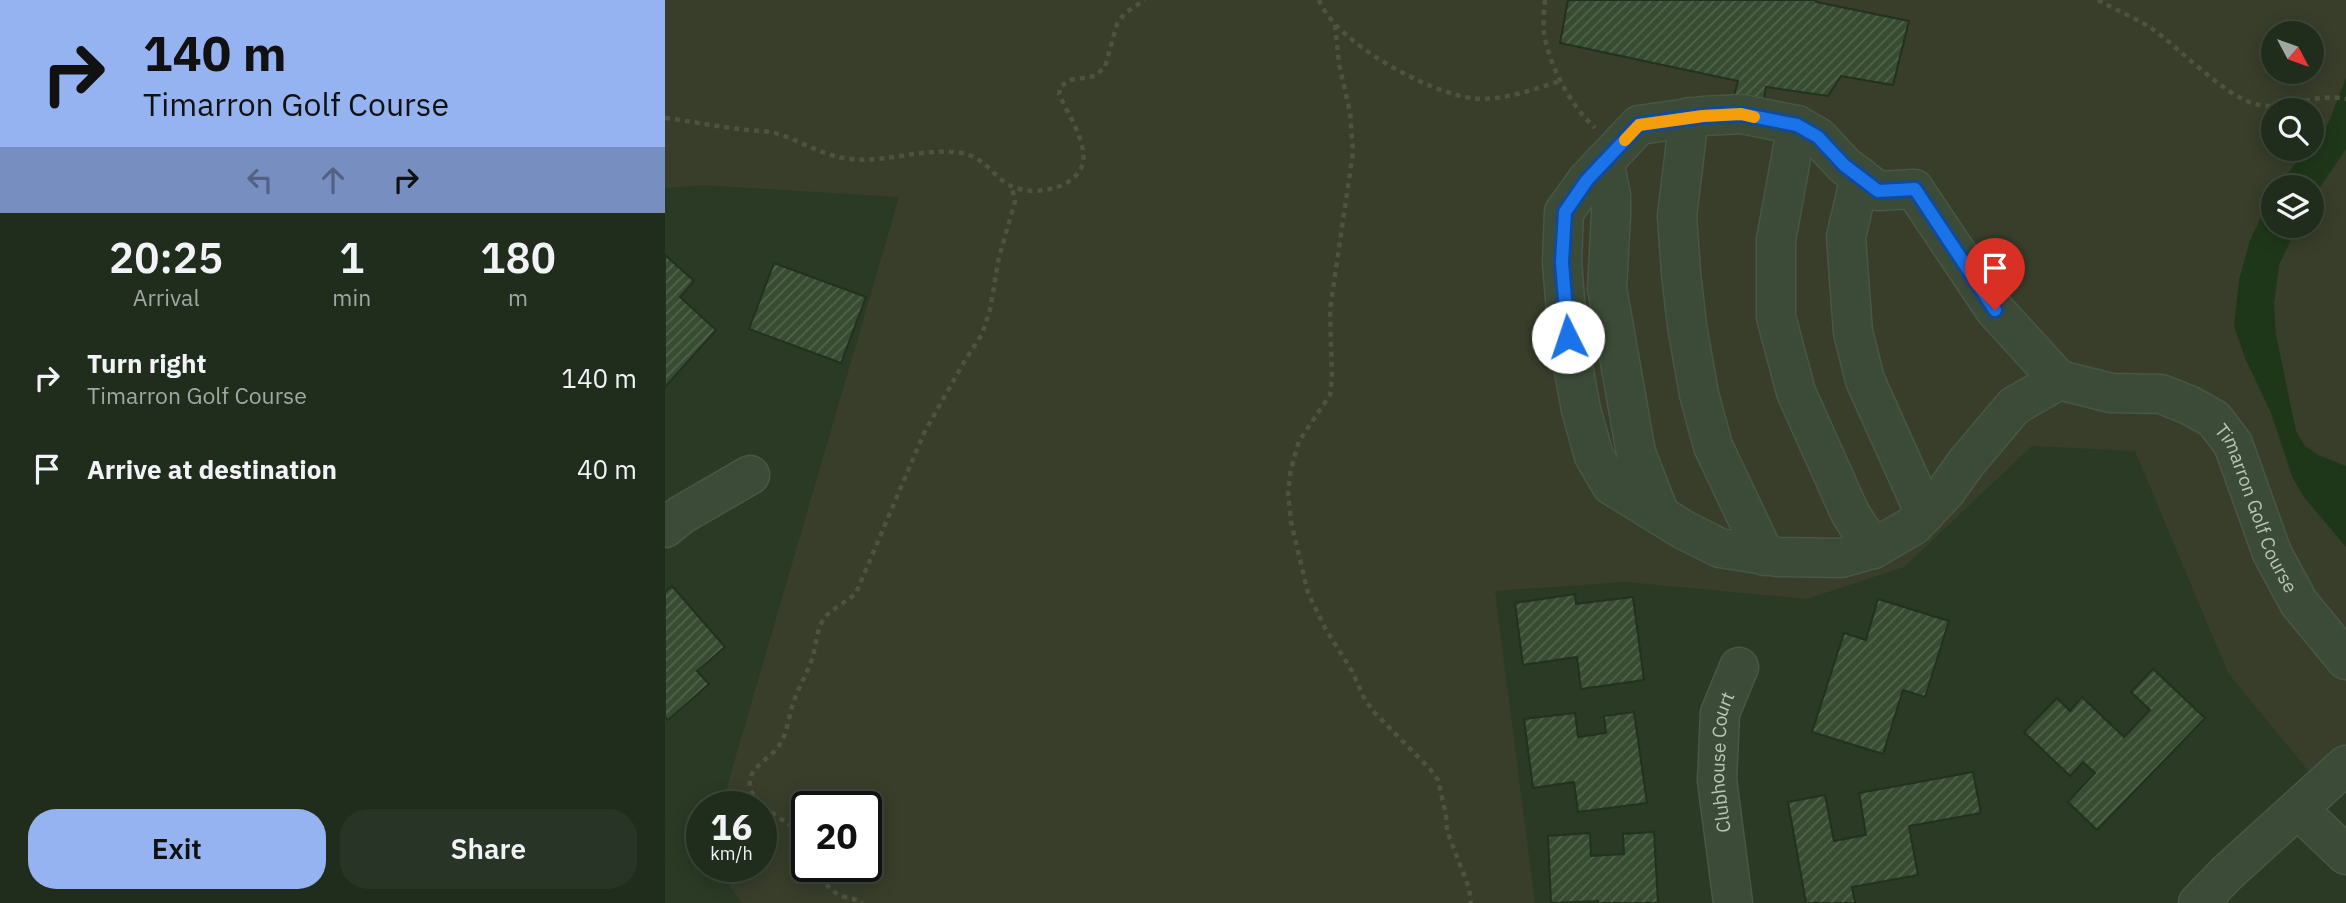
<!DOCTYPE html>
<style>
body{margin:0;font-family:"IBM Plex Sans",sans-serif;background:#283425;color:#f1f3f6;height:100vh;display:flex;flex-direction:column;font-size:26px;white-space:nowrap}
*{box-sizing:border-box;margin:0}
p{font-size:23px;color:#a2a7a3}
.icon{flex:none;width:38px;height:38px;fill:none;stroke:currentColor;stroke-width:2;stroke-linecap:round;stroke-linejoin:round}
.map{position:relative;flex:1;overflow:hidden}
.sheet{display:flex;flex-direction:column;background:#202c1c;width:665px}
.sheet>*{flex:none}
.guide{background:#95b2f1;color:#111;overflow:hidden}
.needle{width:46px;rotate:131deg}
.controls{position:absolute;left:1596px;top:21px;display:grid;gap:14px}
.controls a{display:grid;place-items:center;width:63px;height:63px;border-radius:50%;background:#202c1c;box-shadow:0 4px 18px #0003,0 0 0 2px #3d483b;font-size:35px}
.speed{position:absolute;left:21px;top:791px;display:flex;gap:14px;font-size:35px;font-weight:700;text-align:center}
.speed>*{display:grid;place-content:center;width:91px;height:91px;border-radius:50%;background:#202c1c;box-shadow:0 4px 18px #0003,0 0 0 2px #3d483b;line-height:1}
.speed small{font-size:18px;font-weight:400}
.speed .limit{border:4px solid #111;border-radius:10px;background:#fff;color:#111}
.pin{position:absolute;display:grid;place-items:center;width:60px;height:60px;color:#fff;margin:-72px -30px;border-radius:50% 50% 50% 0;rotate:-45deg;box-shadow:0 0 7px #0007}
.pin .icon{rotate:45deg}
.me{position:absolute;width:77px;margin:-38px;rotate:356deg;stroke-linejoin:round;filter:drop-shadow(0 0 5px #0008)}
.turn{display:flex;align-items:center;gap:24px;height:147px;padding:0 28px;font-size:32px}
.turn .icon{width:91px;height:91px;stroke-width:2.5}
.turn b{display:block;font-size:49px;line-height:60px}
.lanes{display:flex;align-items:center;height:66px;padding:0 28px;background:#0003;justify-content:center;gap:35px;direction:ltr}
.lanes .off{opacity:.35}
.eta{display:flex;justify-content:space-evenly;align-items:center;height:119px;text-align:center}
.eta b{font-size:42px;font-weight:600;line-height:49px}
.button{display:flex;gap:14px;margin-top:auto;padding:14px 28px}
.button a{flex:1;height:80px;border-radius:28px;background:#95b2f1;color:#111;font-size:28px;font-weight:600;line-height:80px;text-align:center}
.button a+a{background:#283425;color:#f1f3f6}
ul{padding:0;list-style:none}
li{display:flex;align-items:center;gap:21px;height:91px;padding:0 28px}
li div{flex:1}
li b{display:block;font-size:26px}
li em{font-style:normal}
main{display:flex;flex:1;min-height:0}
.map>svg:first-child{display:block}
.grass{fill:#383e2a;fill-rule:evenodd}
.water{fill:#1f3719}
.building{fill:url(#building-hatch);stroke:#233120;stroke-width:2}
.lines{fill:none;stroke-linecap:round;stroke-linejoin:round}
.minor-casing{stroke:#485645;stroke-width:41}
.path{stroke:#4e5340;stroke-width:4.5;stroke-dasharray:5 5;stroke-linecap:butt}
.minor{stroke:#3c4b38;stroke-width:38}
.route-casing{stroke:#114b97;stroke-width:18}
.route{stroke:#1a73e8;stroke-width:12}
.slow{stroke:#f59e0b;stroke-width:12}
.labels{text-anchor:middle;stroke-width:7;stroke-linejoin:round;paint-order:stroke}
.street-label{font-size:19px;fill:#b7c6b4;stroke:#212f1e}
</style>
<main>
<section class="sheet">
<div class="guide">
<div class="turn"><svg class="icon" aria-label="right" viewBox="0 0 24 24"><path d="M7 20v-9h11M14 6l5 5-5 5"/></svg><div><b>140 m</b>Timarron Golf Course</div></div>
<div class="lanes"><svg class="icon off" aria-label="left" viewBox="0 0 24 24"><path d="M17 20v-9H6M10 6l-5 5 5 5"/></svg><svg class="icon off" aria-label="ahead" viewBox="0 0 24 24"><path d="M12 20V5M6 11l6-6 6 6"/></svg><svg class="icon" aria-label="right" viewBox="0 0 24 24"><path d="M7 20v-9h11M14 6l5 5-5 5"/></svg></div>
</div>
<div class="eta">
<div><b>20:25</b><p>Arrival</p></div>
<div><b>1</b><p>min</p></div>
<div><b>180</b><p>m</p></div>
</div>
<ul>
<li><svg class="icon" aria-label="right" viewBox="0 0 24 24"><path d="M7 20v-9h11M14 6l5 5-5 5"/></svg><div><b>Turn right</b><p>Timarron Golf Course</p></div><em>140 m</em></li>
<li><svg class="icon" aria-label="arrive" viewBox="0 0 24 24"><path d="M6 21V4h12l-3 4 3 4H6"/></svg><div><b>Arrive at destination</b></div><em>40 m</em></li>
</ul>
<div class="button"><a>Exit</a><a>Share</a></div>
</section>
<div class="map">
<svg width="1681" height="903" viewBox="0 0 1681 903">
<defs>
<pattern id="building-hatch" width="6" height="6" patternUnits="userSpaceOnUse" patternTransform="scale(1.75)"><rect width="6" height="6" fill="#384c32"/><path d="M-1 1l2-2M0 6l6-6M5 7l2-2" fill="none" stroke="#53644d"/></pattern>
</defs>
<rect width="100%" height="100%" fill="#2a3a25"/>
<path class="grass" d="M0,0H1681V745L1645,773L1563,673L1470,451L1367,446L1239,567L1142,599L961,582L830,591L870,903H77L51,866H96V807H56L234,197L37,185L0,188ZM1608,33H1647V72H1608ZM1608,110H1647V149H1608ZM1608,187H1647V226H1608ZM142,807H201V866H142Z"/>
<g class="water">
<path d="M1681,78V149L1647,199V187H1612L1642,149H1647V143L1663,124Z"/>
<path d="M1608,193V226H1632L1614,265L1609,304L1611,335L1631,431L1640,446L1653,455L1681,466V547L1638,496L1627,476L1606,413L1580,358L1569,326L1574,280L1585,240Z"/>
</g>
<g class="building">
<path d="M903,0H1151V2L1244,21L1228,85L1176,76L1163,96L1101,87L1097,111L1066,106L1073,81L895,43Z"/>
<path d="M0,255L29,281L15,297L51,330L0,387Z"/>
<path d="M109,263L201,297L176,363L84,329Z"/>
<path d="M7,586L60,647L32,671L44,684L3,720L0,717V592Z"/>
<path d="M910,594L911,604L968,597L979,680L916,689L912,657L858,665L850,603Z"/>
<path d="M1213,599L1284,621L1260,697L1238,690L1218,754L1147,732L1179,633L1201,640Z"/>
<path d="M1488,669L1540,718L1432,830L1403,802L1430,773L1418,762L1405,776L1359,732L1392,698L1405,711L1417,697L1459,737L1485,710L1466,692Z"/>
<path d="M969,712L982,803L913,812L909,782L868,788L859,719L910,713L913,737L941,733L939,716Z"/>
<path d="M1308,772L1316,813L1244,826L1253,875L1187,887L1190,903H1141L1123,802L1160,795L1169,841L1201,835L1194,793Z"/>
<path d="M989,832L993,903H933V901L886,903L883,836L925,833L926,856L959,854L958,834Z"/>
</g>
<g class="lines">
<g class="minor-casing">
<g id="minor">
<path d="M1076,114L1132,125L1153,137L1179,165L1213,191L1249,189L1330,310L1394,380L1349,406L1301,463L1281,491L1249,525L1208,549L1176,558L1113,557L1055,548L1019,530L946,485L929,456L916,410L903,337L897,262L899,212L922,180L974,125L1038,116Z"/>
<path d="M1024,117L1012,216L1016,273L1022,326L1034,394L1048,446L1100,556"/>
<path d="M1132,125L1111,240V317L1131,392L1185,513L1208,549"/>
<path d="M939,162L946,195V215L942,288L971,453L995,515"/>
<path d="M1195,177L1181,237L1188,332L1200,380L1260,514"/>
<path id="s1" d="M1394,380L1446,393L1496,394L1524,405L1549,419L1568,444L1607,553L1634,603L1681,660"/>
<path d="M0,528L16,515L85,475"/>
<path d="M1633,809L1681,855"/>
<path id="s2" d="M1068,903L1052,780L1055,713L1074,667"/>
<path d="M1533,903L1562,873L1681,765"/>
</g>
</g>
<g class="path">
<path d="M654,0C670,42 762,92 806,98C836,102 868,89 896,81"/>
<path d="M880,0C879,10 878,23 879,33C885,68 905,104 930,128"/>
<path d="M1433,0C1450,10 1469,17 1486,28C1516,49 1558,95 1590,104C1621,112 1650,92 1681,99"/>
<path d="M670,25L674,64L685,112L688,152L665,310L667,378L665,395L634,441L626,469L623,492L626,522L643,593L660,628L687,671L698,696L708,711L765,769L773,780L781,815L782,831L804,888L806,903"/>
<path d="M0,118C25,121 49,126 74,129C87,131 103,130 116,135C140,143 159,156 185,159C222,163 259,147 297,153C319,157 327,175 344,185C364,196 399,191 413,173C430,153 403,115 394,94L396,86L405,80L430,76L440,67L452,24L460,13L480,0"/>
<path d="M142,840C128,823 92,808 86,790C79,769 104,760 113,747C123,734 123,716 129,701C134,686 143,672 148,656C151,644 152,626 161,616C166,610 184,600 191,593L259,433L299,362L317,334L325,310L334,257L350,202L347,187"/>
<path d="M153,866C158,881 165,893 180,897C187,899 192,899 197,903"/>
</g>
<use href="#minor" class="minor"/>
</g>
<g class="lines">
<g class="route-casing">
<path id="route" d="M903,337L897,262L900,212L922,180L974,125L1038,116L1076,114L1132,125L1153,137L1179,165L1213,191L1250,189L1330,310"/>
</g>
<use href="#route" class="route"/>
<path class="slow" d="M960,140L974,125L1038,116L1076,114L1089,117"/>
</g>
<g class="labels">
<g class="street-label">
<text dy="7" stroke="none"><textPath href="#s1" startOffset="262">Timarron Golf Course</textPath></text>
<text dy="7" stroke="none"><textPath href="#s2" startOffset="142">Clubhouse Court</textPath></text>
</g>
</g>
</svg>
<div class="controls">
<a><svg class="needle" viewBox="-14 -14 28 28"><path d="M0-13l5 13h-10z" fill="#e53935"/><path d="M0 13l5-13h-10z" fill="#a2a7a3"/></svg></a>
<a><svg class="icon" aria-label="search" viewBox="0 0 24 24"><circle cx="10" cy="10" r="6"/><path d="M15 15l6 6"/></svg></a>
<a><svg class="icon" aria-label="layers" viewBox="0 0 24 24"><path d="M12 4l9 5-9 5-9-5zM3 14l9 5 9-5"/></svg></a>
</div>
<div class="speed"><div>16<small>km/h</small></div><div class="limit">20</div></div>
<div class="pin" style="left:1330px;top:310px;background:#d93025"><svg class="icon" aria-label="arrive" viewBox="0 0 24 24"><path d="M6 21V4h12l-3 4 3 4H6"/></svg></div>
<svg class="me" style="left:903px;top:337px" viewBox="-20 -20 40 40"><circle r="19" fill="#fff"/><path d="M0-13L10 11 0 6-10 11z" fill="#1a73e8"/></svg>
</div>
</main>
